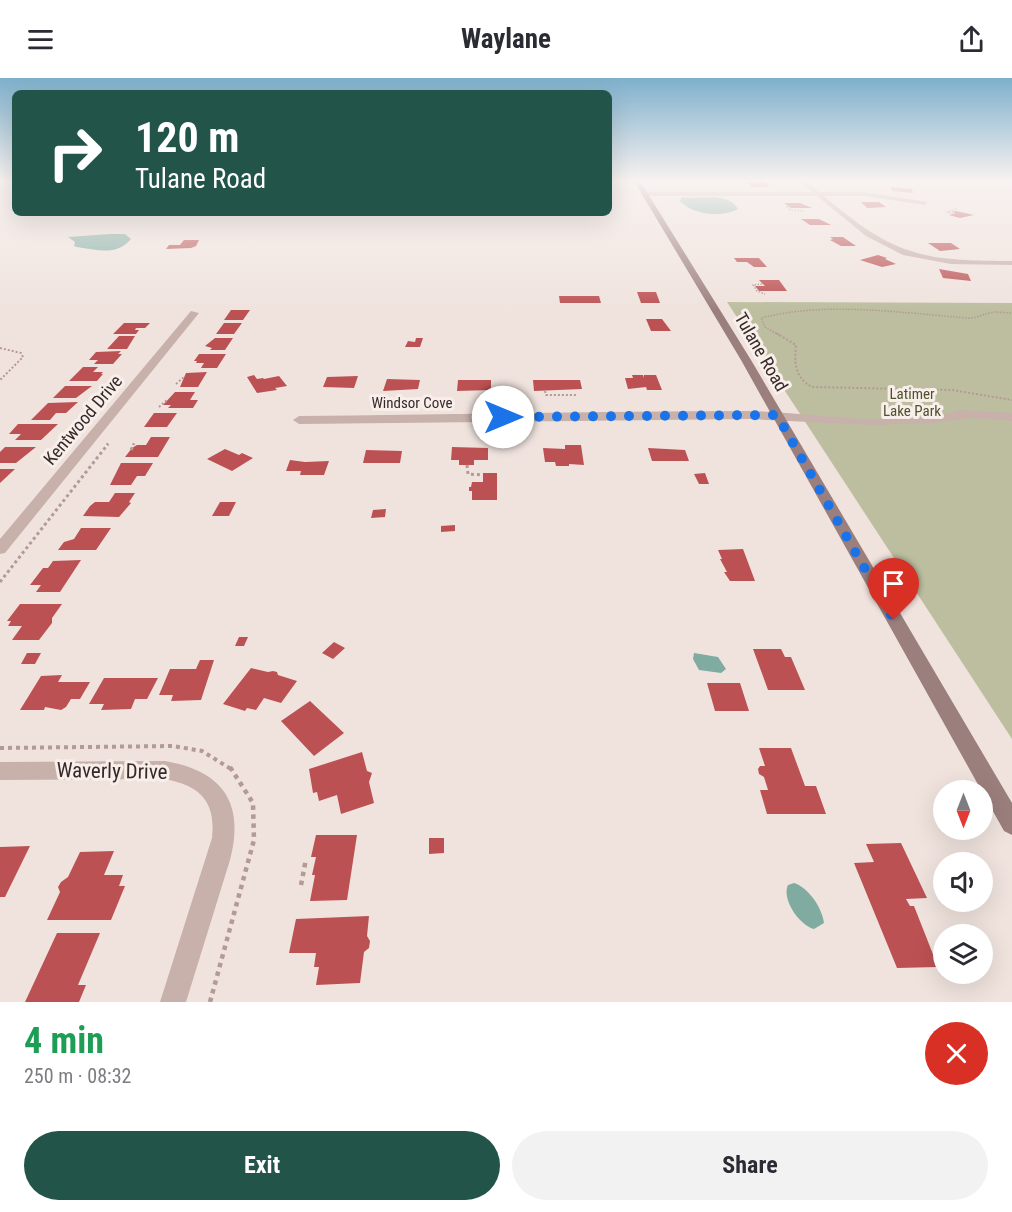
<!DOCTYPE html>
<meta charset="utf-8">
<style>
body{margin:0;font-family:"Roboto Condensed",sans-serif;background:#f2f2f3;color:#2b2b33;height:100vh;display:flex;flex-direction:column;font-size:22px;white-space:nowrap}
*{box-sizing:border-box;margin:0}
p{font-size:20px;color:#7c7c81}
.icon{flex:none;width:33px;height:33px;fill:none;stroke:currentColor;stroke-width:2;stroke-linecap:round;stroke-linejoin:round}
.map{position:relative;height:924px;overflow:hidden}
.sheet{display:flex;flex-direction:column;background:#fff;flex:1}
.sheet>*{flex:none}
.banner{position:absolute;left:12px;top:12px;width:600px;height:126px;border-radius:9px;box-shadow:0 6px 24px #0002;background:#22544a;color:#fff;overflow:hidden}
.needle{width:39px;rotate:180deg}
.buttons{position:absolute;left:933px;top:702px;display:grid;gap:12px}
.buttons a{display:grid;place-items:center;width:60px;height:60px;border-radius:50%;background:#fff;box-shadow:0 6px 24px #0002;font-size:30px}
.pin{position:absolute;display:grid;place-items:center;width:51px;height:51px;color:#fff;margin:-62px -26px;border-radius:50% 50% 50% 0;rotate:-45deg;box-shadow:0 0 6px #0007}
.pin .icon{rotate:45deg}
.me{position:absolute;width:66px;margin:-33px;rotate:90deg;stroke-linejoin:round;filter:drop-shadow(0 0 4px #0008)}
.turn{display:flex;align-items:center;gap:21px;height:126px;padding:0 24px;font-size:27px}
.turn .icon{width:78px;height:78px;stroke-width:2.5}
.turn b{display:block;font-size:42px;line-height:51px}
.round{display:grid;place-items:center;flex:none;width:63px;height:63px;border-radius:32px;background:#f2f2f3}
.head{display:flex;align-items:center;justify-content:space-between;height:102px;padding:0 24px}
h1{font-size:36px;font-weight:700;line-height:45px;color:#1e9e55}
.primary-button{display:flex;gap:12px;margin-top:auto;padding:12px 24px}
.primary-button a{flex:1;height:69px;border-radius:36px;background:#22544a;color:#fff;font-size:24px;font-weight:700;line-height:69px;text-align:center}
.primary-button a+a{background:#f2f2f3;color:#2b2b33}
header{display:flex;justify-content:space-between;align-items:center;height:78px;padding:0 24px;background:#fff;font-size:27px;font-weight:700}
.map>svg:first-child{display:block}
.green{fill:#bcbe9f}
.water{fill:#7faba1}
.building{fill:#bc5153}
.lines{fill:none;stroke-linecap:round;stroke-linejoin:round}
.path-far4{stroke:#b39a95;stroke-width:1.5;stroke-dasharray:1.5 1.5;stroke-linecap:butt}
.path-far3{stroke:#b39a95;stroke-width:2;stroke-dasharray:2 2;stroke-linecap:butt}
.path-far2{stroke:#b39a95;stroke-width:3;stroke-dasharray:3 3;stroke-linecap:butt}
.path-far1{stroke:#b39a95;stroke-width:4;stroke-dasharray:4 4;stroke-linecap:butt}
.path{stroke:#b39a95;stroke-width:4.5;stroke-dasharray:4.5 4.5;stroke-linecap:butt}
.street{fill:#c8b0ab;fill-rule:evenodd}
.secondary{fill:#9b7f7c;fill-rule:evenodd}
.route{stroke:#1a73e8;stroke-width:10;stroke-dasharray:0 18}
.labels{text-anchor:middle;stroke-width:6;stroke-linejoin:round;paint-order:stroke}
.far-park-label{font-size:15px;fill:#4e522f;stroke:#f8eeea}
.far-street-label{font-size:15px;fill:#362a29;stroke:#f8eeea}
.street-label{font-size:18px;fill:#362a29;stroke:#f8eeea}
.near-street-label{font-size:21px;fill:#362a29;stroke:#f8eeea}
</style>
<header><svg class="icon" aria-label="menu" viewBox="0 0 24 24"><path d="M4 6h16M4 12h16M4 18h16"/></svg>Waylane<svg class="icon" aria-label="share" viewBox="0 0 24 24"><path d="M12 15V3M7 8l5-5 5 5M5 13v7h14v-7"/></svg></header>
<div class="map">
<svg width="1012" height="924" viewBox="0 0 1012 924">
<rect width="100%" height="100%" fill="#f0e3de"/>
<path class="green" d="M727,224L1012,225V661Z"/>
<g class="water">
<path d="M682,119C700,122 727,113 738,131C722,140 693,137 680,123Z"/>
<path d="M110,156H125L131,161C117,178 98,172 77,169L74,168L75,164L68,159Z"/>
<path d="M694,575L718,579L726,591L721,595L699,592L693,581Z"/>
<path d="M794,805C809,810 822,830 824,845L814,851C800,848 781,821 788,807Z"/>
</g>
<g class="building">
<path d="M747,104H764L770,109H752Z"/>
<path d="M891,109L912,111L913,115L892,113Z"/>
<path d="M861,124H879L886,129L867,130Z"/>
<path d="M784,125H800L812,130H791Z"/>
<path d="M956,133L974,137L960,140L949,137L956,135L951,134Z"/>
<path d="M801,141H819L831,147H810Z"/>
<path d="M830,159H843L856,168H841L830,162L833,161Z"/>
<path d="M184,162H199L196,168L191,170L166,171L169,167H180Z"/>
<path d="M928,165H951L960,171L940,173Z"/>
<path d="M878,177L887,180L885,181L896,186L882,189L860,182Z"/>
<path d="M734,180H759L767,189H754L747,184H737Z"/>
<path d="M939,191L968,196L971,203L943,200Z"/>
<path d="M759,202H779L787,213H759L755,208H765Z"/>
<path d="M637,214H656L660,225H641Z"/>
<path d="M559,218H599L601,225H560Z"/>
<path d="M231,232H250L243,242H224Z"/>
<path d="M646,241H662L671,253H651Z"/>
<path d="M124,245H150L145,250H136L135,252H139L136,256H113Z"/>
<path d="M224,245H242L234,256H216Z"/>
<path d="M119,258H135L127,271H107Z"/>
<path d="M215,260H233L225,272H210L212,270L205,268Z"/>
<path d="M416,260H423L420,269H405L408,263L415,264Z"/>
<path d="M121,273L118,276H122L113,286H94L98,282H89L96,274Z"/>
<path d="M199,276H226L217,290H201L204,285H196L197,283H194Z"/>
<path d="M83,289H98L93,294H103L101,296H103L97,303H69Z"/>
<path d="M207,294L198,309H180L186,295Z"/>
<path d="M254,297L257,301L263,300L264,301L279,298L287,308L275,310L277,312L257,315L247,299Z"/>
<path d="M632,297H643L644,300V297H656L662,312H647L646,309L628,311L625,300H633Z"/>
<path d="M358,298L354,310L323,309L327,299Z"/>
<path d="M387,301L420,302L418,311L383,313Z"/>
<path d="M458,302H491V312L457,313Z"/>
<path d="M533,302H580L582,311L534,313Z"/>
<path d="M65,308H92L76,320H53Z"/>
<path d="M175,314H195L190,322H198L193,330H168L171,327H163Z"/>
<path d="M78,324L66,335H56L50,342H31L48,325Z"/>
<path d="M154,335H177L167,349H144Z"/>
<path d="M18,346H58L41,362H15L21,356H9Z"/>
<path d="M151,359H170L158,379H125L132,370L137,367H146Z"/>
<path d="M565,367H581L584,387L569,386V388H556L555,384H545L543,370L565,371Z"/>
<path d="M5,369H36L16,385H0V374Z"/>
<path d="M452,369L488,370V382H474V387H459V382H451Z"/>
<path d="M648,370L685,372L689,383H652Z"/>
<path d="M225,371L239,377L242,375L253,380L232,393L207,381Z"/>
<path d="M366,372L402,373L400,385H363Z"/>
<path d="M290,382L305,384L329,383L324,397H300L301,393H286Z"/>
<path d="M121,385H153L145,398H137L131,407H110Z"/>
<path d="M0,391H15L0,405Z"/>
<path d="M483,395H497V422H472V413H469V409H471L472,404H483Z"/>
<path d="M705,395L709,406H699L694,396Z"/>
<path d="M115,415H135L129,424L131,425L119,439L83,438L90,428L95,424H109Z"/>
<path d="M220,424H236L229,438H212Z"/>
<path d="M386,431L385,439L371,440L373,432Z"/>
<path d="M455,447V453L441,454V448Z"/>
<path d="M81,450H111L96,472H58L64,464L74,461Z"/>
<path d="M743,471L755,503H730L724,494H727L720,481H722L718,472Z"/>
<path d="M81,482L60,514H36L41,507H30L43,490H48L53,483Z"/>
<path d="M20,526H62L52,540V545L39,562H12L22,548H8L11,543H7Z"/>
<path d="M239,559H248L244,568H235Z"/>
<path d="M334,564L345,570L333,581L322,575Z"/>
<path d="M753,571H781L785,579H791L805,612H768Z"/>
<path d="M27,575H41L35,586H21Z"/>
<path d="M200,582H214L201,622L171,623L173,617H159L170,591H196Z"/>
<path d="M251,590L268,594L273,593L277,594L278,597L297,603L281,625L264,620L256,632L247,630L245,633L223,626Z"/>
<path d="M62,597L58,604H90L80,621H71L66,629L61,632L45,629L44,632H20L41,598Z"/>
<path d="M104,600H158L147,621H135L131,631L101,632L104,626H89Z"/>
<path d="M707,605H740L749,633H715Z"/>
<path d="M310,623L344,655L314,678L281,643Z"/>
<path d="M759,670H791L805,708H816L826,736H767L760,712H768L764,699L759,696L758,691L760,688H765Z"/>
<path d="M362,674L367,693L372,695L369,704L374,725L341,736L337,717L319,723L317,714L313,715L309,691Z"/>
<path d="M316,757H357L347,822L310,823L315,797H312L316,779H311Z"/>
<path d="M429,760H444V775L429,776Z"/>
<path d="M901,765L927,820L906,821L910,828H914L938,889L897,890L854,785L874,784L866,766Z"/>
<path d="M30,768L5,819H0V769Z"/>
<path d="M114,773L104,797H123L119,808H125L111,842H47L60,814L58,809L61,804L68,799L80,774Z"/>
<path d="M369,838L367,858L370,863L369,870L364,874L360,905L316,907L319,889H314L316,875H289L296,841Z"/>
<path d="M57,855H100L78,907H86L79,924H25Z"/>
</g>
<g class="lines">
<g class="path-far4">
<path d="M788,128H786L790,132L804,133"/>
<path d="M953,136L947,134L957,131"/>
<path d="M762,206L753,207L757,213L765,216"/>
<path d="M779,257L765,249L761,240C827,223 900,235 968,240C979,240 985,235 994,234C999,234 1006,235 1012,235"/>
</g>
<g class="path-far3">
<path d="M776,255L796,267C794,285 795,300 812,309L952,312L1012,322"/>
<path d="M0,270L21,275L23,279L0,302"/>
<path d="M176,306L184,299"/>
<path d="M545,313L546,317H576"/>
<path d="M159,329L167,322"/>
<path d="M107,367L109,364"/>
<path d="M133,367L135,364"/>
</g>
<g class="path-far2">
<path d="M131,372L134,366"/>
<path d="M467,387L468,396L483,397"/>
<path d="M0,504L108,366"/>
</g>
<path class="path-far1" d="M0,670L173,668L202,673L231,691"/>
<g class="path">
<path d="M301,807L306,781"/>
<path d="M210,924L254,762L253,725L230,689"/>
</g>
<g class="street">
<path d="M800,103H807L820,114H864L927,124L925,127L864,118H824C894,178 922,183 1012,183V187L951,186L903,177L866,158L817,118H645L642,116L645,114H812Z"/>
<path d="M191,233L199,235L5,475L0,476V461Z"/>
<path d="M960,332L1012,335V343L971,340L931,345L872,347L749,341L299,346L293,342L299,338C449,337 599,333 748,333C818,334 893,352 960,332Z"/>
<path d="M165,683C223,693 245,725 230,782L186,924H160L212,760C216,723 200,708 165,701L0,702V684Z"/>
</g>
<path class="secondary" d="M634,103H640L751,282L1012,725V757L1004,753L741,282Z"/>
</g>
<linearGradient id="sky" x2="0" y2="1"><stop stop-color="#7eb0cc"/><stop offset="0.44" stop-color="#f8f2f0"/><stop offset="1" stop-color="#f8f2f0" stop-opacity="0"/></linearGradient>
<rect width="1012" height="233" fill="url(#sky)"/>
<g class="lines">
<path class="route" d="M503,339L777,337L894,542"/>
</g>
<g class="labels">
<g class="far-park-label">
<text x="912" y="321">Latimer<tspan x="912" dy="17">Lake Park</tspan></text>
</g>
<g class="far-street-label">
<text x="412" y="330">Windsor Cove</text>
</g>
<g class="street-label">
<text transform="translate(761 274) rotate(60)" y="6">Tulane Road</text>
<text transform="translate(83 342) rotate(-50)" y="6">Kentwood Drive</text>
</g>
<g class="near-street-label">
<text transform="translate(112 693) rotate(1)" y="7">Waverly Drive</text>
</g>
</g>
</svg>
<div class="buttons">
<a><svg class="needle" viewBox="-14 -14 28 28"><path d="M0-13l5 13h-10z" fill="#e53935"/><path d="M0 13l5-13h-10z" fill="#7c7c81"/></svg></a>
<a><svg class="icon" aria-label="sound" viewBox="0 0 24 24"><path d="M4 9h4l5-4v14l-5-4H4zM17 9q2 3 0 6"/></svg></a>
<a><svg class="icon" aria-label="layers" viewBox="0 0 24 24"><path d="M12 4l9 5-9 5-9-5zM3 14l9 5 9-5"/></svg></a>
</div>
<div class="pin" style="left:894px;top:542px;background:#d93025"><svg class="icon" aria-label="arrive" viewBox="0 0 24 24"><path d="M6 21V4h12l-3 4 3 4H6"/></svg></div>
<svg class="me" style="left:503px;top:339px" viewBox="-20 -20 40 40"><circle r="19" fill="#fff"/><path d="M0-13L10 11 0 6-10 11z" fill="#1a73e8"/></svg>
<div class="banner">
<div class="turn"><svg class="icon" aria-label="right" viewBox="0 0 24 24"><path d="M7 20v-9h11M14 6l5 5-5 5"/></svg><div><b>120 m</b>Tulane Road</div></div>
</div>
</div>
<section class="sheet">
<div class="head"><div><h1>4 min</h1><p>250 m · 08:32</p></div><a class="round" style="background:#d93025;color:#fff"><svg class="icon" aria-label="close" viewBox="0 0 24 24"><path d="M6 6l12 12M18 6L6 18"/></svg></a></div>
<div class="primary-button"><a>Exit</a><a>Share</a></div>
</section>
